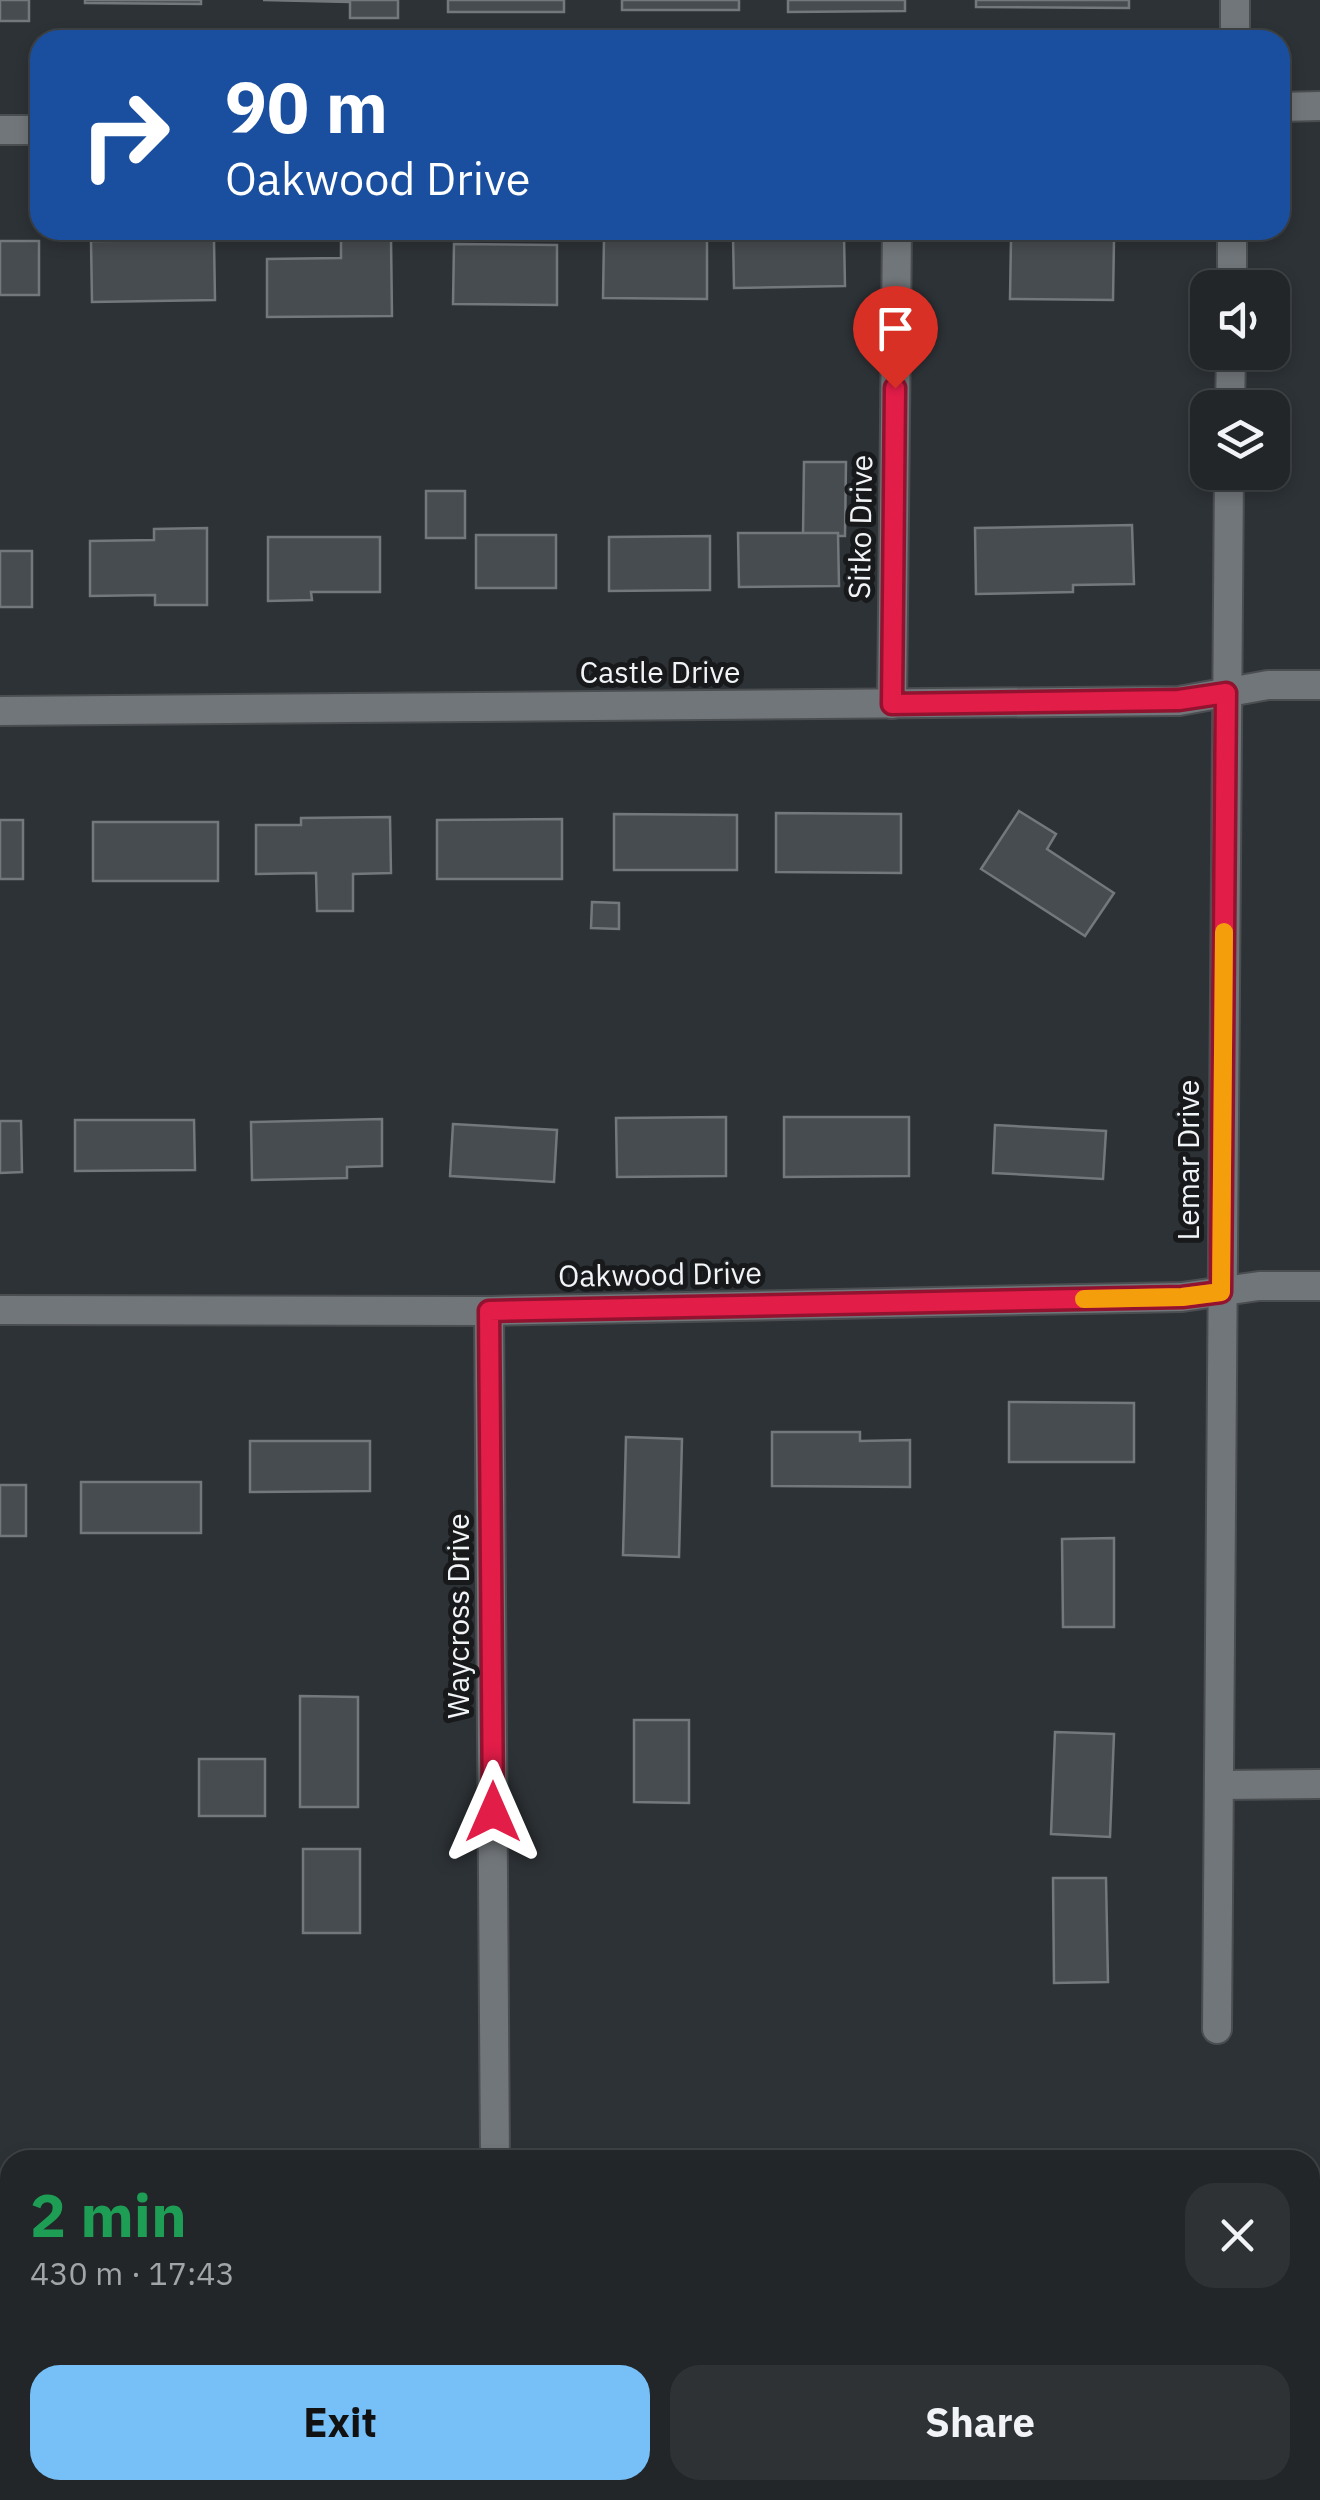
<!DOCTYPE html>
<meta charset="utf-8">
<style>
body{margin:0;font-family:"IBM Plex Sans",sans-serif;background:#2e3234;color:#f1f3f6;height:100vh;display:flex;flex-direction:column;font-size:38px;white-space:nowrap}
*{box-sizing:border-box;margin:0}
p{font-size:32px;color:#a2a5a8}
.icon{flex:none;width:55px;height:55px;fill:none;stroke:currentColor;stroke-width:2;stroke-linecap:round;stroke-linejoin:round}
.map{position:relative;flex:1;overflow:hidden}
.panel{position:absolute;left:0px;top:2150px;width:1320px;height:350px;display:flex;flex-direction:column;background:#222628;border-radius:30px 30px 0 0;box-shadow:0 5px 15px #0003,0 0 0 2px #3f4345}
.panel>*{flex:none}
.banner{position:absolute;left:30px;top:30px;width:1260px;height:210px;border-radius:30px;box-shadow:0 5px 15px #0003,0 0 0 2px #3f4345;background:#1a4fa0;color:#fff;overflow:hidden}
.controls{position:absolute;left:1190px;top:270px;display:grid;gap:20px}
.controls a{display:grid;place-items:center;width:100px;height:100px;border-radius:20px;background:#222628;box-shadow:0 5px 15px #0003,0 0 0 2px #3f4345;font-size:50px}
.pin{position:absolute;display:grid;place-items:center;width:85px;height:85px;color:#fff;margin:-102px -42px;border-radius:50% 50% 50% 0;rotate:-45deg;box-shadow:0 0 10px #0007}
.pin .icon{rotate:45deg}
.me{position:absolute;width:110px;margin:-55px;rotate:0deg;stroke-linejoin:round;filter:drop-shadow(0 0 8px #0008)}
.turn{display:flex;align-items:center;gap:35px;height:210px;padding:0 30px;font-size:45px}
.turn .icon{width:130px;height:130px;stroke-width:2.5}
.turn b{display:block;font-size:70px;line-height:85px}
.round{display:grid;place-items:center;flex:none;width:105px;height:105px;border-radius:30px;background:#2e3234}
.headline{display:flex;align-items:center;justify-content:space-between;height:170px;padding:0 30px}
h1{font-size:60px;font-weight:800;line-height:75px;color:#1e9e55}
.cta{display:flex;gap:20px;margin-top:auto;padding:20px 30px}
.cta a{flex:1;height:115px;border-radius:30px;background:#77bff7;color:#111;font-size:40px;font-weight:800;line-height:115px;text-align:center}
.cta a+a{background:#2e3234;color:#f1f3f6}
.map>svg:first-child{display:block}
.building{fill:#474c50;stroke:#73787d;stroke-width:2.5}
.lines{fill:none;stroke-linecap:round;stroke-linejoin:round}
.minor-casing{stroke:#4b4e51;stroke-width:32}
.minor{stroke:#71767a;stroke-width:28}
.route-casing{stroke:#92132f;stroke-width:25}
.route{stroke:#e11d48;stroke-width:18}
.slow{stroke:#f59e0b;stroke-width:18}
.labels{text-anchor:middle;stroke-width:10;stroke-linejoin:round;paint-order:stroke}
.street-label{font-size:30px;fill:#f1f4f6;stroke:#17191b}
</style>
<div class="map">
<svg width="1320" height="2500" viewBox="0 0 1320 2500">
<rect width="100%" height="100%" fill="#2d3236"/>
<g class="building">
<rect x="0" y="0" width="29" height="21"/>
<path d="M85,0H201V4L85,3Z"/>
<path d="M263,0H398V18H350V2Z"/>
<rect x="448" y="0" width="116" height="12"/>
<rect x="622" y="0" width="117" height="10"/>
<path d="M788,0H905V11L788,12Z"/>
<path d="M976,0H1129V8L976,7Z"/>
<path d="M844,235L845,286L734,288L733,236Z"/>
<path d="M604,238L707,239V299L603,298Z"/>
<path d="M341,239H391L392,316L267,317V259L341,258Z"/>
<path d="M1011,239L1114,240L1113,300L1010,299Z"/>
<path d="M214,240L215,300L92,302L91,241Z"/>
<rect x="0" y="241" width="39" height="54"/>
<path d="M454,244L557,245V305L453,304Z"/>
<path d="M804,462H846L845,536H803Z"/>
<rect x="426" y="491" width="39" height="47"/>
<path d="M1132,525L1134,584L1073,585V592L976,594L975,528Z"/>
<path d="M207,528V605H155V595L90,596V541L154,540V529Z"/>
<path d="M738,533H838L839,586L739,587Z"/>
<rect x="476" y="535" width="80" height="53"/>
<path d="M710,536V590L609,591V537Z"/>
<path d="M268,537H380V592H311L312,600L268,601Z"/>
<rect x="0" y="551" width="32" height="56"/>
<path d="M1019,811L1056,834L1047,849L1114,893L1085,936L981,869Z"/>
<path d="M776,813L901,814V873L776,872Z"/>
<path d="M614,814L737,815V870H614Z"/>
<path d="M390,817L391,873L353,874V911H317L316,873L256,874V825H301V818Z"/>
<path d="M562,819V879H437V820Z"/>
<rect x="0" y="820" width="23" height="59"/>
<rect x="93" y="822" width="125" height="59"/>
<path d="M592,902L619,903V929L591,928Z"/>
<path d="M726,1117V1176L617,1177L616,1118Z"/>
<path d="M784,1117H909V1176L784,1177Z"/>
<path d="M382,1119V1166L347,1167V1178L252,1180L251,1122Z"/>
<path d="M75,1120H194L195,1170L75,1171Z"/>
<path d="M0,1121H21L22,1172L0,1173Z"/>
<path d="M453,1124L557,1130L554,1182L450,1176Z"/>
<path d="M995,1125L1106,1131L1103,1179L993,1173Z"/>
<path d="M1009,1402L1134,1403V1462H1009Z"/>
<path d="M772,1432H860V1441L910,1440V1487L772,1486Z"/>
<path d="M626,1437L682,1439L679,1557L623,1555Z"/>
<path d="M250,1441H370V1491L250,1492Z"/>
<rect x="81" y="1482" width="120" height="51"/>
<rect x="0" y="1485" width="26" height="51"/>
<path d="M1114,1538V1627H1063L1062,1539Z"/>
<path d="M300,1696L358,1697V1807H300Z"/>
<path d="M634,1720H689V1803L634,1802Z"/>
<path d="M1055,1732L1114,1734L1110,1837L1051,1834Z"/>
<rect x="199" y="1759" width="66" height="57"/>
<rect x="303" y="1849" width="57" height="84"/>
<path d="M1053,1878H1106L1108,1982L1054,1983Z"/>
<rect x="0" y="2290" width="10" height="52"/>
</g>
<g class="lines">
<g class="minor-casing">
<g id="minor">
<path d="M1235,40V0"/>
<path d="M1280,107L1320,106"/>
<path d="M0,130H40"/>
<path d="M1232,288V230"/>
<path d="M1230,408L1231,352"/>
<path d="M892,704L897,230"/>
<path d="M0,711L1179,701L1268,685H1320"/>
<path d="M0,1310L489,1311L1182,1297L1259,1286H1320"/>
<path d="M489,1311L495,2160"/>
<path d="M1220,1785L1320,1784"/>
<path d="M1217,2029L1229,472"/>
<path d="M0,2473H10"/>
<path d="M497,2500V2490"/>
</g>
</g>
<use href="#minor" class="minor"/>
</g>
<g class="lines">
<g class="route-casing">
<path id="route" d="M493,1812L489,1311L1182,1297L1221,1292L1226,693L1179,700L892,704L895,388"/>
</g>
<use href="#route" class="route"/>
<path class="slow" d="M1084,1299L1182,1297L1221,1292L1224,932"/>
</g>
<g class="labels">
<g class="street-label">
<text transform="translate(861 527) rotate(-89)" y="10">Sitko Drive</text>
<text x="660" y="683">Castle Drive</text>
<text transform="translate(1189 1160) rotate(-90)" y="10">Lemar Drive</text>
<text transform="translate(660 1275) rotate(-1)" y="10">Oakwood Drive</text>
<text transform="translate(459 1616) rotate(-90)" y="10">Waycross Drive</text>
</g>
</g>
</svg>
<div class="controls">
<a><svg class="icon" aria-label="sound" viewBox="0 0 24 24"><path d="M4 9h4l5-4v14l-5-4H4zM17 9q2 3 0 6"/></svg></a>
<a><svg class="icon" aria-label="layers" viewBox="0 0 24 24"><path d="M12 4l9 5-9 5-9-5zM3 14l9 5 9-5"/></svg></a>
</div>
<div class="pin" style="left:895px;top:388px;background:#d93025"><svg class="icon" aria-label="arrive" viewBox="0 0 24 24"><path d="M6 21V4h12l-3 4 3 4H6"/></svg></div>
<svg class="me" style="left:493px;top:1812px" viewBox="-20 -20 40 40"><path d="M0-17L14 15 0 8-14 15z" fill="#e11d48" stroke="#fff" stroke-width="4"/></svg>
<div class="banner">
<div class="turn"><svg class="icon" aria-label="right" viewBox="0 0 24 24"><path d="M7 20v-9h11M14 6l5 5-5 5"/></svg><div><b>90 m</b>Oakwood Drive</div></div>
</div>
<section class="panel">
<div class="headline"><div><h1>2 min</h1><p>430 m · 17:43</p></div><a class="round"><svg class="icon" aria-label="close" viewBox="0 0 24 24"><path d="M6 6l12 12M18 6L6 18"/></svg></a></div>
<div class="cta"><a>Exit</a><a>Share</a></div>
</section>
</div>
